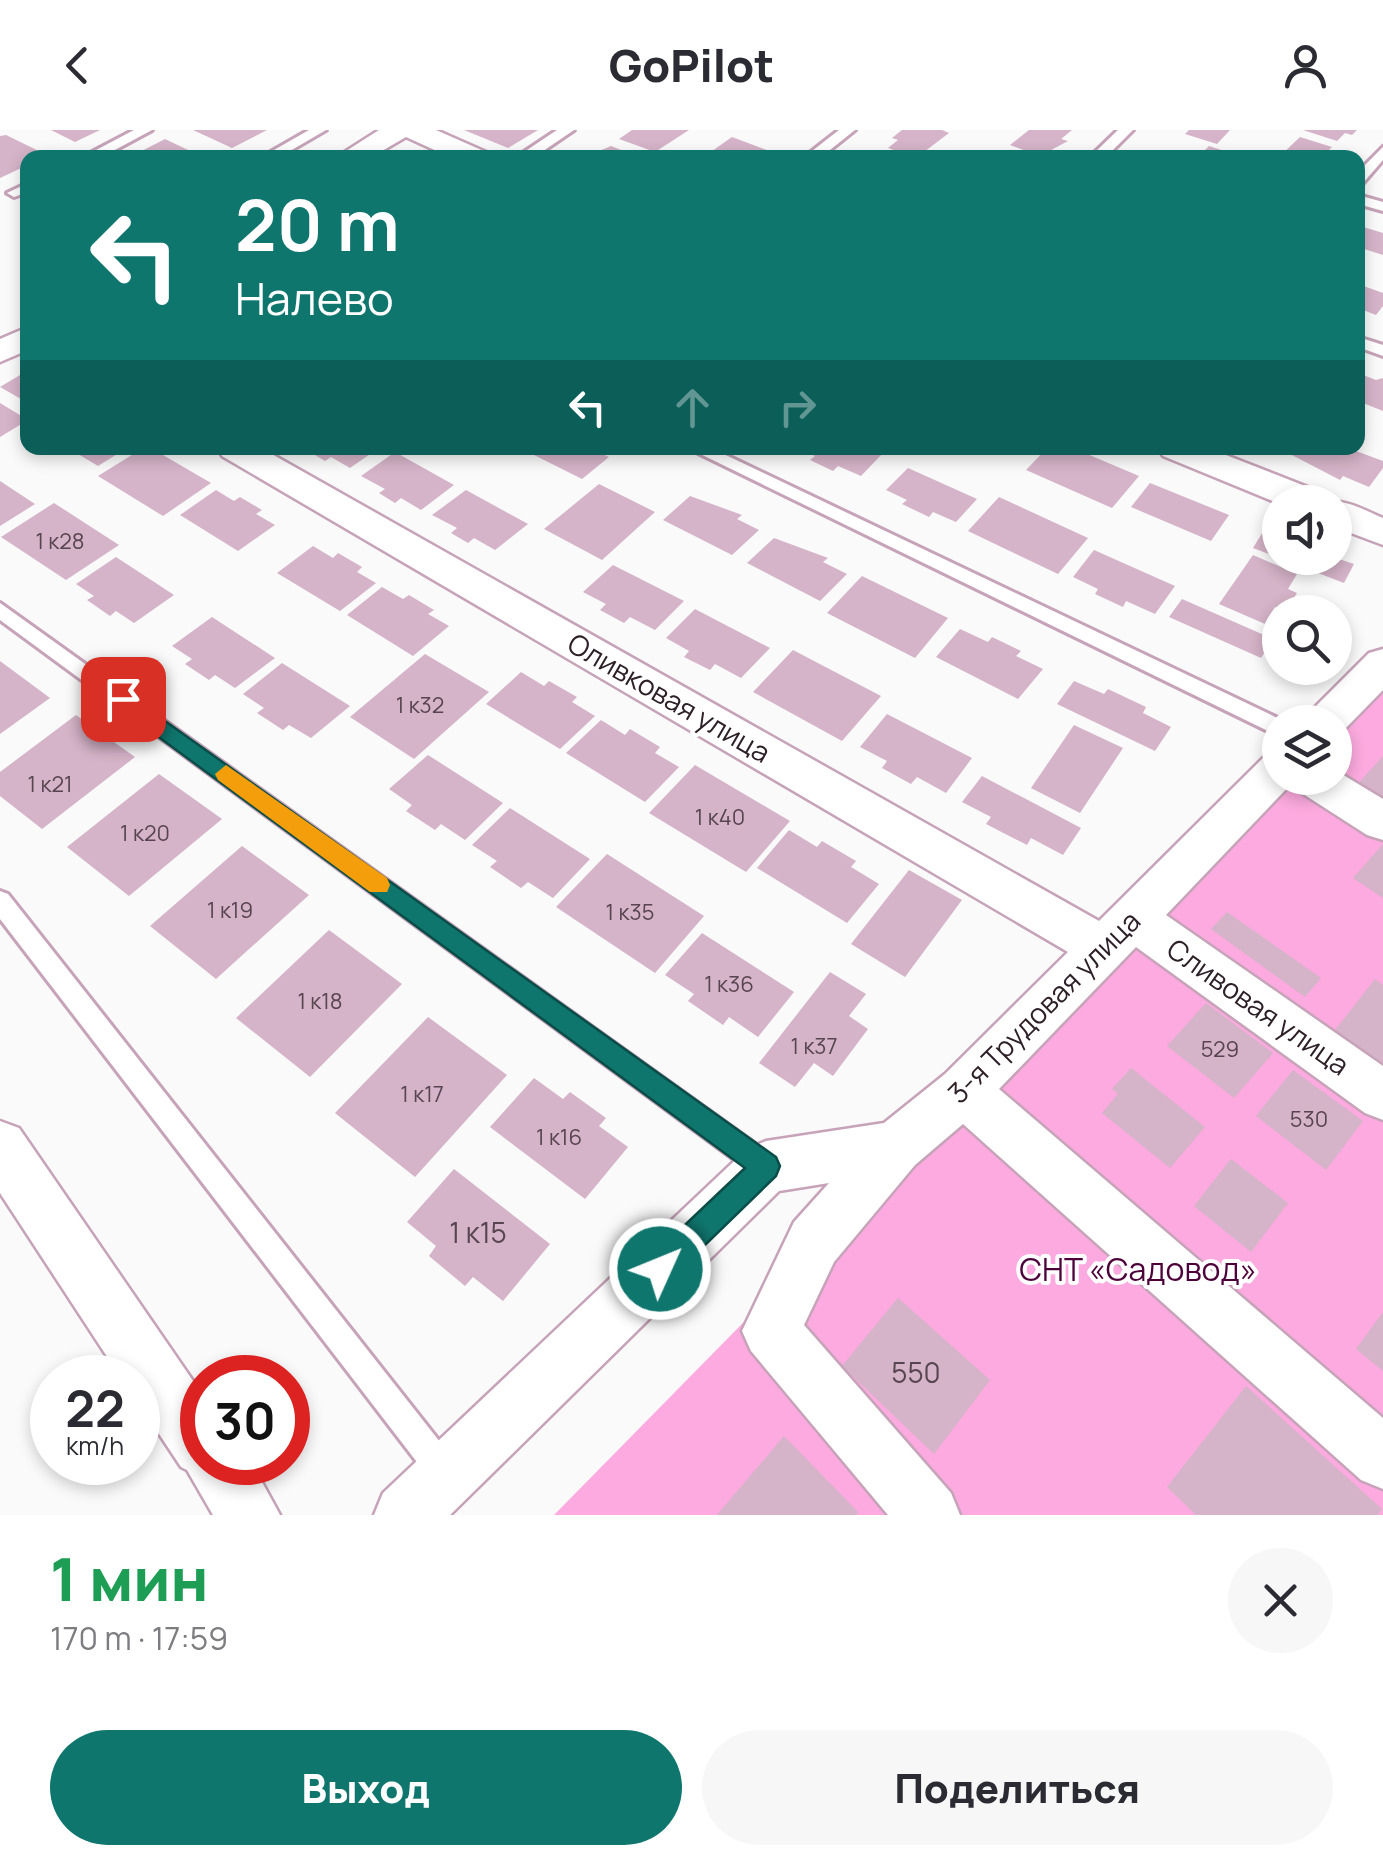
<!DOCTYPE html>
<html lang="ru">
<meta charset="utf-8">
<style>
body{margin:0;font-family:Manrope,sans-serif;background:#f7f7f7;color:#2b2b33;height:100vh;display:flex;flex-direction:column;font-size:38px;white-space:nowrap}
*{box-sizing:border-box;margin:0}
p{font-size:32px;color:#7c7c81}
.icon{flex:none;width:55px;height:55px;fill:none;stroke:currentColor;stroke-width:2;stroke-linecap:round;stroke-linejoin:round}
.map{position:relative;height:1385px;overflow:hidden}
.sheet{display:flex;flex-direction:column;background:#fff;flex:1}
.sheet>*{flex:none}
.top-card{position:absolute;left:20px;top:20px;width:1345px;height:305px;border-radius:20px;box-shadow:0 5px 15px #0003;background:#0f766e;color:#fff;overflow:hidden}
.buttons{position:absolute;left:1262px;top:355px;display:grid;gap:20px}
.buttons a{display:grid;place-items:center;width:90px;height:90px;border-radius:50%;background:#fff;box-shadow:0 5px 15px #0003;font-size:50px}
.speed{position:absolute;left:30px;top:1225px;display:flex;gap:20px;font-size:50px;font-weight:700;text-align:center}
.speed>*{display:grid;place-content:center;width:130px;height:130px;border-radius:50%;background:#fff;box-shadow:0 5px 15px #0003;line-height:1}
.speed small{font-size:25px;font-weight:400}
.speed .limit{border:15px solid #d22;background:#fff;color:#111}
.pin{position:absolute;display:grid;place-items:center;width:85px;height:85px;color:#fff;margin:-42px;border-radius:20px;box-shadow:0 5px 15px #0006}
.me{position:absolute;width:110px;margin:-55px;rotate:46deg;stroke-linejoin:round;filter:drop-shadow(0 0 8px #0008)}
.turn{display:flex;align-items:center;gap:35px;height:210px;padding:0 50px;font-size:45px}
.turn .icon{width:130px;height:130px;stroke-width:2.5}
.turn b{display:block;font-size:70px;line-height:85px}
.lanes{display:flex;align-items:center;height:95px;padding:0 50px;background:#0003;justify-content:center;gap:50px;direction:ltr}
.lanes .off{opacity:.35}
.round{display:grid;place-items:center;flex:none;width:105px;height:105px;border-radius:52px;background:#f7f7f7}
.summary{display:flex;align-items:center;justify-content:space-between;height:170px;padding:0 50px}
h1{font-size:60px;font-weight:800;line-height:75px;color:#1e9e55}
.action{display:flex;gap:20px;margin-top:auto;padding:20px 50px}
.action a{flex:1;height:115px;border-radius:60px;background:#0f766e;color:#fff;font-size:40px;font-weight:800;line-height:115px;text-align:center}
.action a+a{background:#f7f7f7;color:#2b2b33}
header{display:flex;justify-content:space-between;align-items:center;height:130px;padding:0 50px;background:#fff;font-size:45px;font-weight:800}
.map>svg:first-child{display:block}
.green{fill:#fcaadf}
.building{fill:#d5b3c8}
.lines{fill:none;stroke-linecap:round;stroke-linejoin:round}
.lane-casing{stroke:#c6a3b8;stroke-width:6}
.street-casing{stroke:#c6a3b8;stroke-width:5}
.lane{fill:#fff;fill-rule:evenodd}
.street{fill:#fff;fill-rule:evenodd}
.route{fill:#0f766e;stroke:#0a4d48;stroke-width:2.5}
.slow{fill:#f59e0b}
.labels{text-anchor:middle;stroke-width:8;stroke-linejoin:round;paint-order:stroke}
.number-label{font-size:22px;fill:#574550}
.street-label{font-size:28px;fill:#2d2028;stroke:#fff}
.near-number-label{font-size:28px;fill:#574550}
.near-park-label{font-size:32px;fill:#4d013b;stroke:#fff}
</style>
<header><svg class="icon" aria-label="back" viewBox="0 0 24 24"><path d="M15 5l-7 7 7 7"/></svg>GoPilot<svg class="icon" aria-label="person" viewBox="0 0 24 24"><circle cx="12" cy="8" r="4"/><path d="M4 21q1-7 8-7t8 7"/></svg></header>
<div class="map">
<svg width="1383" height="1385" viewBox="0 0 1383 1385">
<rect width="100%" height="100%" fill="#fafafa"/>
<path class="green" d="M1383,542V1385H554L1280,647L1335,648L1333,592Z"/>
<g class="building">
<path d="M51,0H100L75,12Z"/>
<path d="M193,0H267L232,18Z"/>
<path d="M464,0H538L508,18Z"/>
<path d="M632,0H689L655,22L619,9Z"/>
<path d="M902,0H942L949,3L916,28L888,18L898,10L892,8Z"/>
<path d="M1029,0H1072L1061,9L1068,11L1040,26L1010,15Z"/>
<path d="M1189,0H1230L1217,14L1185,4Z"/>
<path d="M1303,0H1357L1352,5L1345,3L1337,11Z"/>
<path d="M6,5L47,25L28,28V35L0,48V6Z"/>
<path d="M732,7L769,21L760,28H702Z"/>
<path d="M1300,7L1332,17L1324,25L1330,28H1278Z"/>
<path d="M165,9L205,28H128Z"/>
<path d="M611,16L629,23L623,28H583Z"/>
<path d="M1209,16L1243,27V28H1197Z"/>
<path d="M1360,96L1383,103V125L1358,117Z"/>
<path d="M1358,154L1383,163V176L1376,185L1358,178Z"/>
<path d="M25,242L28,243V273L0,257Z"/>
<path d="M1358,243L1376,250L1383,248V281L1358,271Z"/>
<path d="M0,273L28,290L0,307Z"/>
<path d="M68,318H127L98,336Z"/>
<path d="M143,318H151L211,353L163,386L98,346Z"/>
<path d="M317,318H379L350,338L331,327L325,331L310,322Z"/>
<path d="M520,318H590L609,327L582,349Z"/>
<path d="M797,318H870L883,323L861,346L838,336L833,341L810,330L815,326Z"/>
<path d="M1047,318H1073L1139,346L1112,378L1026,340Z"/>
<path d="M1295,318H1348L1383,331V338L1369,357L1343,346L1340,350L1290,324Z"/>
<path d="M395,322L454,355L421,380L401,368L395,373L379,363L385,359L361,346Z"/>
<path d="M908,338L977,369L956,392L933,382L929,387L902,374L907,370L886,360Z"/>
<path d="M0,351L35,374L0,396Z"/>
<path d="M1150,353L1229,385L1211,411L1131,377Z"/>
<path d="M599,354L655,382L602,430L544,399Z"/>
<path d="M216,360L234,371L240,367L262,380L256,384L275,395L238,421L180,385Z"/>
<path d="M466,360L528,394L495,420L474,408L468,413L451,403L457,398L432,385Z"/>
<path d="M690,366L742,385L737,389L759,400L732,425L663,390Z"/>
<path d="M999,367L1088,408L1058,444L968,401Z"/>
<path d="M54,373L119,415L66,450L1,407Z"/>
<path d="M1264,400L1280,406V428H1336L1354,434L1344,453L1253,418Z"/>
<path d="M774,408L828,428L823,432L847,444L820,471L747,433Z"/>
<path d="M313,416L333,428L338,423L362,437L357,442L376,453L340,481L277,443Z"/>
<path d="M1094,420L1175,456L1155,484L1126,471L1123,477L1095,464L1098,459L1073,447Z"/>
<path d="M1253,425L1297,444L1288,459L1297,463L1285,482L1275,477L1265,494L1219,474Z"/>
<path d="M116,427L174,465L134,493L116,481L110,486L87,470L94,466L76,454Z"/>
<path d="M613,435L684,471L655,500L630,487L624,493L600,480L606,474L583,462Z"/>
<path d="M862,446L948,488L915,528L827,483Z"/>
<path d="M382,457L403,469L409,465L434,480L428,484L449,496L413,526L347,485Z"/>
<path d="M1182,469L1273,509L1261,528L1169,487Z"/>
<path d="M695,479L770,518L741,548L715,534L710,540L684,527L689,521L666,508Z"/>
<path d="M212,487L275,528L235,558L215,545L209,550L185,534L192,529L172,516Z"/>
<path d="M960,499L988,512L992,507L1021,521L1016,526L1043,539L1018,569L936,527Z"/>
<path d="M793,520L881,566L842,611L753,562Z"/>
<path d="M425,524L489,562L414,629L350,587Z"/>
<path d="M0,531L50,568L0,604Z"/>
<path d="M282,533L350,576L311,608L289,595L283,600L257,583L264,578L243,564Z"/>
<path d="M521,542L544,556L549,551L577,567L572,572L595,586L560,619L486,574Z"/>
<path d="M1074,551L1104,564L1108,559L1146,577L1143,583L1171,597L1155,621L1057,574Z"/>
<path d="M887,584L972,628L946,663L917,647L911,654L882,638L887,631L860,617Z"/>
<path d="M76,585L135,627L42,699L0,666V642Z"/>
<path d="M601,590L625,605L630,599L660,617L655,623L679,637L645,672L566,623Z"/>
<path d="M1074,595L1123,618L1080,683L1031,658Z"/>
<path d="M428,625L503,673L465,710L441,694L435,700L406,681L412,675L389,659Z"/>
<path d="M1383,626V677L1354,658Z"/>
<path d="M695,635L790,691L746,742L649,683Z"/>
<path d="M159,644L222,689L129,766L67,717Z"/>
<path d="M982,646L1081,698L1063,725L1031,708L1027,715L986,694L991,687L962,672Z"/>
<path d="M510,678L590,729L553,768L528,752L521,758L490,737L497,731L472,715Z"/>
<path d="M789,700L817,717L822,711L856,731L851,737L879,754L847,793L757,738Z"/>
<path d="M1383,714V768L1353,748Z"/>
<path d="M242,716L309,765L216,849L150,796Z"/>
<path d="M607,724L704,786L655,843L556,777Z"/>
<path d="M909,740L962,770L905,847L851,814Z"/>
<path d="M1227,782L1321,848L1305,867L1211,799Z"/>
<path d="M329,800L402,854L310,947L236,888Z"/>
<path d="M702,803L794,862L758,907L729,887L723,895L688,871L694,864L665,845Z"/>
<path d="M830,842L866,864L849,886L868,899L833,946L814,933L795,957L759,933Z"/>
<path d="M1375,849L1383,855V934L1335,900Z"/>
<path d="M1206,873L1273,923L1234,968L1167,916Z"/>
<path d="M428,887L507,945L415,1047L335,983Z"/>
<path d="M1131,938L1205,997L1170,1038L1102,983L1118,964L1112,959Z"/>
<path d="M1293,940L1363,991L1326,1040L1256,986Z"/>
<path d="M534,948L563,969L570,962L606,988L599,996L628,1017L585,1069L490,997Z"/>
<path d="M1231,1029L1288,1073L1251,1122L1194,1076Z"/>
<path d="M454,1039L550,1114L503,1171L473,1147L465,1156L429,1126L436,1116L407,1092Z"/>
<path d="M898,1168L990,1250L934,1324L842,1236Z"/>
<path d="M1383,1182V1241L1356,1219Z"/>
<path d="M1246,1256L1382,1379L1378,1385H1196L1167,1357Z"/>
<path d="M784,1306L858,1382L856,1385H717Z"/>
</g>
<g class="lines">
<g class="lane-casing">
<g id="lane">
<path d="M134,0H152L100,28H81Z"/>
<path d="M309,0H326L278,28H260Z"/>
<path d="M557,0H574L533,28H515Z"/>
<path d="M839,0H855L820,28H803Z"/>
<path d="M1118,0H1133L1105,28H1089Z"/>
<path d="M1383,17V30L1363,53L1358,54V42Z"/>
<path d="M28,53V62L14,67L7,63Z"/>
<path d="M1358,65L1383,72V81L1358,74Z"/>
<path d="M1358,207L1383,215V226L1358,217Z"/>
<path d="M688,318H711L1286,592H1280V607Z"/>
<path d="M0,473L775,1028L779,1037L775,1046L766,1050L757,1046L0,490Z"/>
<path d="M0,761L8,764L455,1331L459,1342L455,1353L444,1357L433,1353L0,789Z"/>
</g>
</g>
<g class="street-casing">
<g id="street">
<path d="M379,0H436L486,22L490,28H452L406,7L370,28H335Z"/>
<path d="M28,197V220L0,232V209Z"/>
<path d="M218,318H261L1099,791L1265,626L1280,621V648H1335V640L1383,669V710L1367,705L1297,660L1293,652L1166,785L1383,936V990L1365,983L1136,817L999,959L1383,1288V1359L1361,1350L963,994L915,1035L834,1132L804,1195L951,1363L960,1385H888L751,1221L742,1201L794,1092L829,1053L779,1061L450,1385H374L383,1363L747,1019L766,1011L884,993L945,944L1068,822L222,326Z"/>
<path d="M1158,318H1208L1323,363L1328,372C1346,369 1366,381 1383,388V415L1335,397V372L1280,374L1163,326Z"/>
<path d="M1383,519V560L1341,603L1335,605V592H1305L1311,581L1369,523Z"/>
<path d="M0,991L19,998L202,1264V1332H251L280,1385H213L187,1340L181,1337L138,1272V1248H121L0,1063Z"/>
</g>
</g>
<use href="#lane" class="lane"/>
<use href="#street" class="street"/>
</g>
<path class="route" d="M123,561L776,1027L780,1036L776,1046L670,1149L660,1153L649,1149L645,1139L649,1129L745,1038L115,575L112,569Z"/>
<path class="slow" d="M226,635L387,748L390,755L387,762H370L218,650L215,644Z"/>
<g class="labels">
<g class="number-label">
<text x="60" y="419">1 к28</text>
<text x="420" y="583">1 к32</text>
<text x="50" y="662">1 к21</text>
<text x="720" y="695">1 к40</text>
<text x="145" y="711">1 к20</text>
<text x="230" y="788">1 к19</text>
<text x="630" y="790">1 к35</text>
<text x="729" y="862">1 к36</text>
<text x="320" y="879">1 к18</text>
<text x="814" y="924">1 к37</text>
<text x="1220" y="927">529</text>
<text x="422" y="972">1 к17</text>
<text x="1309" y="997">530</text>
<text x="559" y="1015">1 к16</text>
</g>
<g class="street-label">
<text transform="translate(669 568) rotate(30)" y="10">Оливковая улица</text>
<text transform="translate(1044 877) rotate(-45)" y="10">3-я Трудовая улица</text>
<text transform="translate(1258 877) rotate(35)" y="10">Сливовая улица</text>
</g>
<g class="near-number-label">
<text x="478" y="1113">1 к15</text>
<text x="916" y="1253">550</text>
</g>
<g class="near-park-label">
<text x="1138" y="1151">СНТ «Садовод»</text>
</g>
</g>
</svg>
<div class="buttons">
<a><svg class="icon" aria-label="sound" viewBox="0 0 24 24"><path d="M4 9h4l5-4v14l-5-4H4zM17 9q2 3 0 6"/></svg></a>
<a><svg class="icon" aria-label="search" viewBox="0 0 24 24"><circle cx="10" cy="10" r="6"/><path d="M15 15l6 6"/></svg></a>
<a><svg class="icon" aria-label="layers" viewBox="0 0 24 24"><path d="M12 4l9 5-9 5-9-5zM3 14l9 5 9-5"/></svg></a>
</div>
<div class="speed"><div>22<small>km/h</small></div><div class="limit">30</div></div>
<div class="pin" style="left:123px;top:569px;background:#d93025"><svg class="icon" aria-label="arrive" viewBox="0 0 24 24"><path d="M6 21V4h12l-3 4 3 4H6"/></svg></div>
<svg class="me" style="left:660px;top:1139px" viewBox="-20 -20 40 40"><circle r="17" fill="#0f766e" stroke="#fff" stroke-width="3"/><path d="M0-11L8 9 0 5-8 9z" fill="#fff"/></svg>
<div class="top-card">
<div class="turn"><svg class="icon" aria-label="left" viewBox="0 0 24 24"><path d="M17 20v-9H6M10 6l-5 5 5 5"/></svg><div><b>20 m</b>Налево</div></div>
<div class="lanes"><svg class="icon" aria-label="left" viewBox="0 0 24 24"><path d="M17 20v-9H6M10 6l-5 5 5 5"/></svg><svg class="icon off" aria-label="ahead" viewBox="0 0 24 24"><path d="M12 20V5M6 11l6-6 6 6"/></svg><svg class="icon off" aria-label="right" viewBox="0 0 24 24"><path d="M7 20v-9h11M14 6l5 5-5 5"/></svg></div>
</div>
</div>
<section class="sheet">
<div class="summary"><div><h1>1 мин</h1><p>170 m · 17:59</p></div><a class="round"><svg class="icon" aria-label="close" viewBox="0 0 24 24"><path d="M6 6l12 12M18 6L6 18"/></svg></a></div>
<div class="action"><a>Выход</a><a>Поделиться</a></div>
</section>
